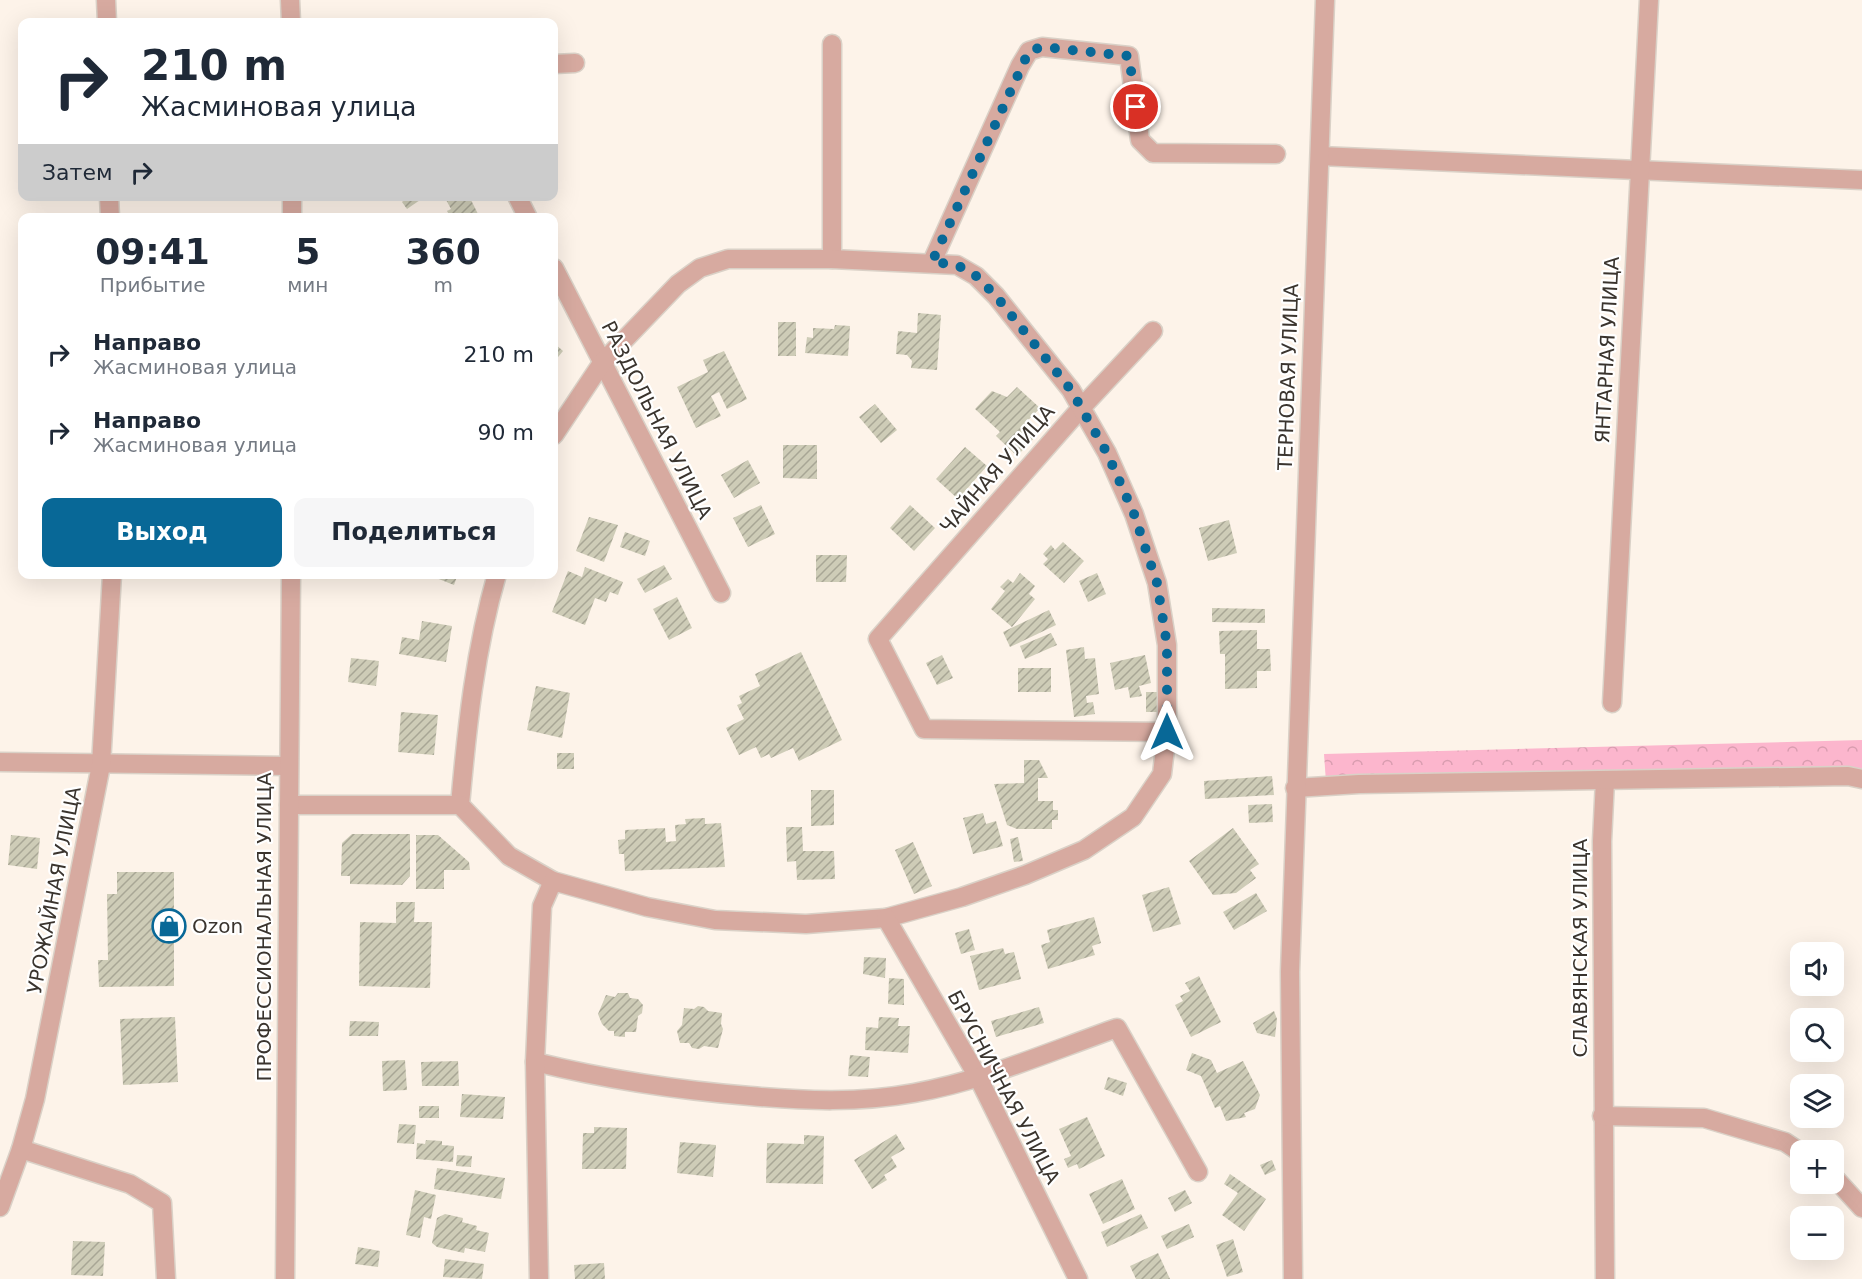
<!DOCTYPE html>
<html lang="ru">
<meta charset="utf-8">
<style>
body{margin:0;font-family:"DejaVu Sans",sans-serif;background:#f6f6f7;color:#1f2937;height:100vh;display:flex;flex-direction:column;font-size:22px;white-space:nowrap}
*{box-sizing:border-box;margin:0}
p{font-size:20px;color:#747a83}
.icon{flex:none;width:33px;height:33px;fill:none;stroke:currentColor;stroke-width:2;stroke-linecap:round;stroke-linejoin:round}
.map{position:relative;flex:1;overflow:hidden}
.drawer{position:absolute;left:18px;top:213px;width:540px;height:366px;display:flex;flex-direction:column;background:#fff;border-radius:12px;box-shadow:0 6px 24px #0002}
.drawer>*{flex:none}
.banner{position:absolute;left:18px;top:18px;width:540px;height:183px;border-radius:12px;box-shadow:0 6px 24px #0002;background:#fff;color:#1f2937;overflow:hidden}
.buttons{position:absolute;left:1790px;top:942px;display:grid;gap:12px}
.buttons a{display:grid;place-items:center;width:54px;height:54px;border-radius:12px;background:#fff;box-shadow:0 6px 24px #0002;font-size:30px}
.pin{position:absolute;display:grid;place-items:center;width:51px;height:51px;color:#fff;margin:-26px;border:3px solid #fff;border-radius:50%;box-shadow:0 2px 6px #0007}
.me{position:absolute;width:66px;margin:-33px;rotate:0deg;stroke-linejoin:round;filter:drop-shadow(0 0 4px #0008)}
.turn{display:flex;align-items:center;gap:21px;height:126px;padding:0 24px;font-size:27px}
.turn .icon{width:78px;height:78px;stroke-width:2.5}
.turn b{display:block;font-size:42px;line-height:51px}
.then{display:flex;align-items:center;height:57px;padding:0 24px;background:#0003;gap:12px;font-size:22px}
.eta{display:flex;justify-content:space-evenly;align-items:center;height:102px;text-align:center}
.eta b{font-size:36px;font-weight:800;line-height:42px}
.cta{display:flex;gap:12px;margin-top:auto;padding:12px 24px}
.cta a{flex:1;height:69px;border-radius:12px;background:#086897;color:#fff;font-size:24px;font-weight:800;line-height:69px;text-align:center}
.cta a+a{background:#f6f6f7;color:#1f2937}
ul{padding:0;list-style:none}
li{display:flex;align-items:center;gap:18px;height:78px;padding:0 24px}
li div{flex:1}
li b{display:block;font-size:22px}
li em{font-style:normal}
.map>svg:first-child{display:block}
.forest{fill:url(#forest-crowns)}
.building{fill:url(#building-hatch)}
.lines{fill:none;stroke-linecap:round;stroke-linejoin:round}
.minor-casing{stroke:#dad1c7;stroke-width:21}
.tertiary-casing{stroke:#dad1c7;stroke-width:21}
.minor{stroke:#d7aaa0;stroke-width:18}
.tertiary{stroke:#d7aaa0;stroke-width:18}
.route{stroke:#086897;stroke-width:10;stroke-dasharray:0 18}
.labels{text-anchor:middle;stroke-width:4.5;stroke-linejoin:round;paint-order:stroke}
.street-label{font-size:20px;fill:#3a342e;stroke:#fff}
.poi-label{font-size:20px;fill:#3a342e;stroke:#fff;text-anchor:start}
</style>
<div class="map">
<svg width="1862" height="1279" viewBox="0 0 1862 1279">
<defs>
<pattern id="forest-crowns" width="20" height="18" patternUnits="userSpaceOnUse" patternTransform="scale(1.5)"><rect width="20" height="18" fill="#fcb6cd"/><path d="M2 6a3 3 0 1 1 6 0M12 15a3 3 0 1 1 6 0" fill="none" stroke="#d99db0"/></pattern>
<pattern id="building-hatch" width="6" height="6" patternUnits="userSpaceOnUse" patternTransform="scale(1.5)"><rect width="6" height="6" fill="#ceccb7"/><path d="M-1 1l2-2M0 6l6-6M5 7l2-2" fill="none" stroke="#a8a695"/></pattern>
</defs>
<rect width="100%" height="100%" fill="#fdf3e9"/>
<path class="forest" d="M1862,740V776L1326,782L1324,754Z"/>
<g class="building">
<path d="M411,196H419L420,200L407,209L402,202Z"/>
<path d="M447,196H469L480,218H451L447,211L451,209L445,198Z"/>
<path d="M918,313L941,315L937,370L911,368L912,361L907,355L896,354L898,331L917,333Z"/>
<rect x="778" y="322" width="18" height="34"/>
<path d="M835,325L850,326L848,356L805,353L807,337L813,338V328L834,329Z"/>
<path d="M554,343L563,351L554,362Z"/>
<path d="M724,351L747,399L727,409L719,392L711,396L721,416L696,428L677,387L708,372L703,360Z"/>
<path d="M1017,387L1040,408L1026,422L1038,434L1017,456L996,436L1000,432L975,409L992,391L1007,397Z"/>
<path d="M875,404L897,430L881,443L859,417Z"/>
<path d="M783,445H817V479L783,478Z"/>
<path d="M965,447L987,466L958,499L936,479Z"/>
<path d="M748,460L760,483L734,498L721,475Z"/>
<path d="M761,505L775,534L748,547L733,518Z"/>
<path d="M910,505L935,528L914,551L890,528Z"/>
<path d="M589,517L618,525L604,562L576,551Z"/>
<path d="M1229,520L1237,553L1208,561L1199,528Z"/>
<path d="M625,532L650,541L645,556L620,547Z"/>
<path d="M1063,542L1084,561L1064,583L1043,564L1048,559L1043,554L1051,545L1055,550Z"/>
<path d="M816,555H847L846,582H816Z"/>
<path d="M664,565L672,579L645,593L637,579Z"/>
<path d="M585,567L623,582L618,595L610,592L606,602L595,598L585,625L552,612L568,571L582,577Z"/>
<path d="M1020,573L1035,586L1029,594L1035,599L1012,627L991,609L1005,591L1000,587L1008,579L1013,583Z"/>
<path d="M1097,573L1106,594L1088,602L1079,581Z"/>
<path d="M426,574H458L454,585Z"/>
<path d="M677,597L692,628L669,640L653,609Z"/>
<path d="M1212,608L1265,609V623L1212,622Z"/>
<path d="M1049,610L1056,625L1010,647L1003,632Z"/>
<path d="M422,621L452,626L446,662L399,654L402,637L419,640Z"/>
<path d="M1257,630V649H1270L1271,671H1257V688L1225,689V654H1220L1219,631Z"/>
<path d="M1051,633L1057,645L1025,659L1020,646Z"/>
<path d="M1084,647L1085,659L1095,658L1099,694L1086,696L1087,703L1093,702L1095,714L1074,717L1066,650Z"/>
<path d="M801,652L842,740L799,761L793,748L771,758L769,754L761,758L756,747L739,755L726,728L744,719L737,705L742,703L739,696L760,686L755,674Z"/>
<path d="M942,655L953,678L937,685L926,663Z"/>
<path d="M1145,655L1151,683L1139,686L1142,696L1130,698L1128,687L1115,690L1110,663Z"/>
<path d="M351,658L379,661L376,686L348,682Z"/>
<rect x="1018" y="668" width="33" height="24"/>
<path d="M536,686L570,693L562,738L527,730Z"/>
<path d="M1146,692H1157L1158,712H1146Z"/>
<path d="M401,712L438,715L434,755L398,752Z"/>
<rect x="557" y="753" width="17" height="16"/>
<path d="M1024,760H1039L1048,778H1038V801H1053V810H1058V820H1052V829H1017L1007,825L994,784L1024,783Z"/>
<path d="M1272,776L1274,795L1205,799L1204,781Z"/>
<path d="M811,790H834V825L811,826Z"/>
<path d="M1272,804L1273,822L1249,823L1248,805Z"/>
<path d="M983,813L986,824L996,821L1003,846L973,854L963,818Z"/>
<path d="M705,818V824L721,823L725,867L625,871L624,854H619L618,840L625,839V830L665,828L666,842L676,841L675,825L686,824L685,819Z"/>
<path d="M786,827H802L803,851H834L835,879L797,880L796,861L787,862Z"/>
<path d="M1233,828L1259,864L1250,870L1256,878L1236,893L1213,895L1189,861Z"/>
<path d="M352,834H410V876L402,885L350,884V876H341L342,843Z"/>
<path d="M11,835L40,838L37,869L8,865Z"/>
<path d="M416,835H438L469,862L470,870H444V889H416Z"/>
<path d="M1018,837L1023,861L1014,862L1010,839Z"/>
<path d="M913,842L932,886L914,894L895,850Z"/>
<path d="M117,872H174V986L99,987L98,960H108L107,894H117Z"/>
<path d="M1169,887L1181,924L1153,932L1142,895Z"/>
<path d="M1256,893L1267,911L1234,930L1223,912Z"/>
<path d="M396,902H415L414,922H432L430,988L359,986L360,922L396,923Z"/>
<path d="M1094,917L1101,943L1092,946L1095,955L1048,969L1041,945L1050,942L1047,930Z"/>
<path d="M969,929L975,950L961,954L955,933Z"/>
<path d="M1003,948L1005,954L1014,952L1021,979L979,990L970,956Z"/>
<path d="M864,957L886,958L885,978L863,974Z"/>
<path d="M1199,976L1221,1022L1191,1037L1175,1005L1183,1001L1180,996L1190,991L1185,983Z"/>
<path d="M889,978L904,979V1005L888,1004Z"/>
<path d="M618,993H628L630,998L638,999L643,1005L642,1013L638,1016L636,1032H625V1037L614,1036V1031H609L602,1024L598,1014L606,995L615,997Z"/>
<path d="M698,1006L704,1007L708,1011L722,1013L721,1024L723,1029L718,1048L704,1046L699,1049L692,1048L689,1043H680L677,1031L682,1025L684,1008L694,1009Z"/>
<path d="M1039,1007L1044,1023L996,1037L991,1021Z"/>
<path d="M1274,1011L1277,1019L1275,1037L1257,1033L1253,1023Z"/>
<path d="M175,1017L178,1082L123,1085L120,1019Z"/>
<path d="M879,1017L899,1018L898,1026H910L908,1053L865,1050L866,1027L878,1028Z"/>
<path d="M350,1021L379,1022L378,1036H349Z"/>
<path d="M1192,1053L1211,1060L1217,1073L1243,1061L1260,1095L1255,1109L1244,1113L1246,1117L1226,1121L1220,1106L1215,1108L1201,1076L1186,1070Z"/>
<path d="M850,1055L870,1057L868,1077L848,1076Z"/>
<path d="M405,1060L407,1090L383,1091L382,1061Z"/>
<path d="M458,1061L459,1086H422L421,1062Z"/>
<path d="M1108,1077L1127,1083L1123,1096L1104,1089Z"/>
<path d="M462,1094L505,1097L503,1119L460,1117Z"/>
<rect x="419" y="1106" width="20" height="12"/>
<path d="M1087,1117L1105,1156L1079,1169L1077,1164L1068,1168L1064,1159L1071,1156L1059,1129Z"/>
<path d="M399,1124L416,1125L414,1144L397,1143Z"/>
<path d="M594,1127L627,1128L626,1169H582L583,1133H594Z"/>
<path d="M896,1134L905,1149L891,1157L897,1167L884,1175L887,1180L872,1189L854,1160Z"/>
<path d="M804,1135L824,1136L823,1184L766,1183L767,1143L804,1144Z"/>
<path d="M426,1140L442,1141V1145L454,1146L453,1162L416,1159L417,1143L425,1144Z"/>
<path d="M680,1142L716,1145L713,1177L677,1173Z"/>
<path d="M457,1155L472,1156L471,1167L456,1166Z"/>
<path d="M1272,1160L1276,1170L1265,1175L1260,1165Z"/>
<path d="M437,1168L505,1178L501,1199L434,1189Z"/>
<path d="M1230,1174L1266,1199L1244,1231L1222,1215L1238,1193L1224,1184Z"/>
<path d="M1122,1179L1135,1209L1103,1224L1089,1194Z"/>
<path d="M415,1190L436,1195L431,1219L424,1217L420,1238L406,1235Z"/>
<path d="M1185,1190L1192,1203L1175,1212L1168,1198Z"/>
<path d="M445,1214L463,1218L462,1222L477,1226L476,1230L489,1233L485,1252L465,1248L464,1253L437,1247L432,1243L437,1218Z"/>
<path d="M1141,1214L1148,1228L1107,1247L1101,1232Z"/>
<path d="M1189,1224L1194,1237L1167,1249L1161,1236Z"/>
<path d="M1233,1239L1243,1272L1227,1277L1216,1245Z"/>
<path d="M73,1241L105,1242L103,1276L71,1275Z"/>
<path d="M358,1247L380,1251L378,1267L355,1264Z"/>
<path d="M1158,1253L1170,1279H1136L1130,1266Z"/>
<path d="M445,1259L484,1264L482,1279L443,1277Z"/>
<path d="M604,1263L605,1279H575L574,1265Z"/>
</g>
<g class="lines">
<g class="minor-casing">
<g id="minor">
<path d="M106,0L107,22"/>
<path d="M554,64L575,63"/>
<path d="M1320,156L1862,180"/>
<path d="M109,196L110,218"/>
<path d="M517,196L528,218"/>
<path d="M832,259V44"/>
<path d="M932,262L1020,66L1029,51L1042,47L1129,56L1140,140L1153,153L1276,154"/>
<path d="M554,268L721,593"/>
<path d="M1153,331L1081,408L878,639L924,729L1167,732"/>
<path d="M497,574C475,650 467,727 460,805L509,856L553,881L647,907L715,920L806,924L886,918L962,897L1025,875L1084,850L1133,817L1162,774L1167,732V645L1157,583L1134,514L1107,453L1071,390L996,296L976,276L957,265L832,259H728L700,268L678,284L602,363L554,435"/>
<path d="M1612,703L1649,0"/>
<path d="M0,762L288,766"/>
<path d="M1605,780L1602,841L1605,1279"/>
<path d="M1295,788L1359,784L1848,776L1862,779"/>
<path d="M289,805H460"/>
<path d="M886,918L978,1077L1078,1279"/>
<path d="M535,1062C609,1080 675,1090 750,1096C805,1101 860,1103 914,1093C983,1081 1051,1051 1117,1028L1198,1172"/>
<path d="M1602,1116L1704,1118L1785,1142L1800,1152"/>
<path d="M21,1149L130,1184L162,1203L166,1279"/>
<path d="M1833,1176L1862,1208"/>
<path d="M0,1207L21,1149L35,1099L101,765L112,574"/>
<path d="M539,1279L535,1062L542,906L553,881"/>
<path d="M1293,1279L1290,972L1325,0"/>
</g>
</g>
<g class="tertiary-casing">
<g id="tertiary">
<path d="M290,0L291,22"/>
<path d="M292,196V218"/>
<path d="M285,1279L291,574"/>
</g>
</g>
<use href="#minor" class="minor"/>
<use href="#tertiary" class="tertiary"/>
</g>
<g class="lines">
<path class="route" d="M1136,107L1129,56L1042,47L1029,51L932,262L957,265L976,276L996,296L1071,390L1107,453L1134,514L1157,583L1167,645V732"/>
</g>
<defs>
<g id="shop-ring" transform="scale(1.725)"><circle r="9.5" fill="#fff" stroke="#086897" stroke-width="1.5"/><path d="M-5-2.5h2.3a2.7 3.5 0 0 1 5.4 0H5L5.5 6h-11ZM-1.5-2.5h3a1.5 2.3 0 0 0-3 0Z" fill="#086897"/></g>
</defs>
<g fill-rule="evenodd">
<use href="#shop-ring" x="169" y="926"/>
</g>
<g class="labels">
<g class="street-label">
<text transform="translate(1607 350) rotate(-87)" y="7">ЯНТАРНАЯ УЛИЦА</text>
<text transform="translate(1288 377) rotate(-88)" y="7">ТЕРНОВАЯ УЛИЦА</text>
<text transform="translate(657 420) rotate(63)" y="7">РАЗДОЛЬНАЯ УЛИЦА</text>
<text transform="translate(997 469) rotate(-49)" y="7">ЧАЙНАЯ УЛИЦА</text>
<text transform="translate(54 890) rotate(-79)" y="7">УРОЖАЙНАЯ УЛИЦА</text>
<text transform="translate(264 927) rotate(-90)" y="7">ПРОФЕССИОНАЛЬНАЯ УЛИЦА</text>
<text transform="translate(1580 948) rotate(-90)" y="7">СЛАВЯНСКАЯ УЛИЦА</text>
<text transform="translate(1004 1087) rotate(62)" y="7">БРУСНИЧНАЯ УЛИЦА</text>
</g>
<g class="poi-label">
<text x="192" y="933">Ozon</text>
</g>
</g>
</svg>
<div class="buttons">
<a><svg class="icon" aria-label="sound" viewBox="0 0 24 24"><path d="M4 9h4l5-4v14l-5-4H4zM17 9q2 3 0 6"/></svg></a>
<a><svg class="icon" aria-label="search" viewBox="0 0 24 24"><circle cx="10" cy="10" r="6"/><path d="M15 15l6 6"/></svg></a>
<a><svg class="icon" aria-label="layers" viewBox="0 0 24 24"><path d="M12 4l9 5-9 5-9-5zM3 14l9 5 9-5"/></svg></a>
<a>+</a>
<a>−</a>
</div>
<div class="pin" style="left:1136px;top:107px;background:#d93025"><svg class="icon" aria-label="arrive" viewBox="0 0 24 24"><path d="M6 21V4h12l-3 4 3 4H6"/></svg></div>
<svg class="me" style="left:1167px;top:732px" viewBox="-20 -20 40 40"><path d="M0-17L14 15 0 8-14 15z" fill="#086897" stroke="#fff" stroke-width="4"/></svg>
<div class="banner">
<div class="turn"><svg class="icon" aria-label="right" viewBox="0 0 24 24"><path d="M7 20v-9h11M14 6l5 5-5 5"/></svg><div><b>210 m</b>Жасминовая улица</div></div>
<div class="then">Затем<svg class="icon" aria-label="right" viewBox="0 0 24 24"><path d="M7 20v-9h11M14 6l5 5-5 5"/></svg></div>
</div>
<section class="drawer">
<div class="eta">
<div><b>09:41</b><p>Прибытие</p></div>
<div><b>5</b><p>мин</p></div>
<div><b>360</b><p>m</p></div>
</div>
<ul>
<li><svg class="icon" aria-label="right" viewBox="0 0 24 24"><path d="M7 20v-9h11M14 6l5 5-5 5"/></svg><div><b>Направо</b><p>Жасминовая улица</p></div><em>210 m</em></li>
<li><svg class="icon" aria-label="right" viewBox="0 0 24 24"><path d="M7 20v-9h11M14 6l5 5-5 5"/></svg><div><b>Направо</b><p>Жасминовая улица</p></div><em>90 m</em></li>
</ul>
<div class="cta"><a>Выход</a><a>Поделиться</a></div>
</section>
</div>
